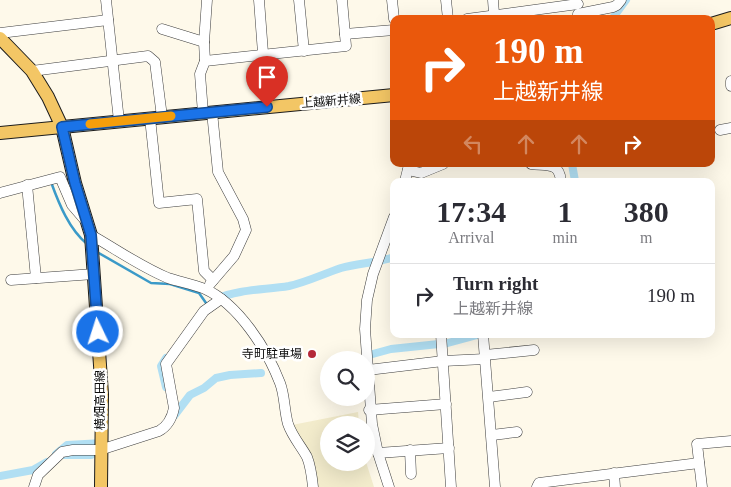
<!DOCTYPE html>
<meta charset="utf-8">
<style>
body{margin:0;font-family:"Times New Roman","Noto Sans JP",serif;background:#f7f7f7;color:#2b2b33;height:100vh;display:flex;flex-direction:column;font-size:19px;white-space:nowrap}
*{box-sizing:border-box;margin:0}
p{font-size:16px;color:#7c7c81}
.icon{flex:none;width:28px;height:28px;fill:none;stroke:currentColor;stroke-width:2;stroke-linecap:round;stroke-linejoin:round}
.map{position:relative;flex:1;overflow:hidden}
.details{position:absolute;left:390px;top:178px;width:325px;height:160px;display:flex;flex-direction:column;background:#fff;border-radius:10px;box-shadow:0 5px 20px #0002}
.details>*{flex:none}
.hud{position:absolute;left:390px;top:15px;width:325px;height:152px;border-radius:10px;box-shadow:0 5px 20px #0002;background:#ea580c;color:#fff;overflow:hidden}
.controls{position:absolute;left:320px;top:351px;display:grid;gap:10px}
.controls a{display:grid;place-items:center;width:55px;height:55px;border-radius:50%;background:#fff;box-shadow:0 5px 20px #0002;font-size:25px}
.pin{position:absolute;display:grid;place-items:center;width:42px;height:42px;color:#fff;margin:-51px -21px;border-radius:50% 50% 50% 0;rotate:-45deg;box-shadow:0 0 5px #0007}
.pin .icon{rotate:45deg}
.me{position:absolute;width:55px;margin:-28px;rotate:356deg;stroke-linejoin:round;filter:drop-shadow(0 0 4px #0008)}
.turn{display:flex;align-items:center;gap:18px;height:105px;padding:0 20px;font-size:22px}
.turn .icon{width:65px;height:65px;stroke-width:2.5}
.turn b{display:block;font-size:35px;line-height:42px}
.lanes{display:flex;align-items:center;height:48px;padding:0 20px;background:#0003;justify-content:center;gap:25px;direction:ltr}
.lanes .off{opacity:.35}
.eta{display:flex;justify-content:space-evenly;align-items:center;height:85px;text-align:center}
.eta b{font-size:30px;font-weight:700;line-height:35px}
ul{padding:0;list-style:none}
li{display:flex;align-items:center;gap:15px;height:65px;padding:0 20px;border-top:1px solid #e1e1e2}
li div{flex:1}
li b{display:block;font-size:19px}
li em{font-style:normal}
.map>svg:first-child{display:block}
.farmland{fill:#f3eccc}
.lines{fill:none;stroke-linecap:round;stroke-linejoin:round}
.stream{stroke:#3b9ac8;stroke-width:2.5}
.canal{stroke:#b1dff3;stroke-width:8}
.minor-casing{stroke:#3e3e3e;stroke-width:11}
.major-casing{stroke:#1c1c1c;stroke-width:14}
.minor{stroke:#fff;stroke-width:10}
.major{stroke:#f3c665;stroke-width:12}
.route-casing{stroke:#114b97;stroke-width:12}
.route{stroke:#1a73e8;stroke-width:9}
.slow{stroke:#f59e0b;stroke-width:9}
.poi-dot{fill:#b5293a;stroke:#fff;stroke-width:2}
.labels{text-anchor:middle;stroke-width:5;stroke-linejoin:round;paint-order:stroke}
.street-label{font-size:12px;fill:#0b0b0b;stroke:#fff}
.poi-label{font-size:12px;fill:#0b0b0b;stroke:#fff;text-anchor:end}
</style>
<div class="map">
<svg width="731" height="487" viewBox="0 0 731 487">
<rect width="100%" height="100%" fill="#fef9ea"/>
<path class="farmland" d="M358,412L359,425H329V462H366L374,487H317L292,425Z"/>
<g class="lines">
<g class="stream">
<path d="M51,182C59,204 69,229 87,244"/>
<path d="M97,252L151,283L170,284L199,293L206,303"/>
</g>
<g class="canal">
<path d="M612,19L626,0"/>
<path d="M572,164L575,181"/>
<path d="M216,299C239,289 265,290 289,286C307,282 323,274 341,268C358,263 377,263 394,257"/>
<path d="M444,344L481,334"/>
<path d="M369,355L391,349L439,344"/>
<path d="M166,387L161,366L166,358"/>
<path d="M174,416L190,395L204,388L216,378L230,375L261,373"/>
<path d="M56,454L67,445L103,443"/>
<path d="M64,455H91"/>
<path d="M0,476L33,470L47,462"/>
</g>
<g class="minor-casing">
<g id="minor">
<path d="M106,0L119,121"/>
<path d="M259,0L263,53"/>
<path d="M299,0L304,51"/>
<path d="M392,0L394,19"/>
<path d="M446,0L448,19"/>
<path d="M493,0L494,14"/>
<path d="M578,14L613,7L617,5L621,0"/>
<path d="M467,19L578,4"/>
<path d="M162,29L204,42"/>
<path d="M0,33L108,20"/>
<path d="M345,34L394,30"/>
<path d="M205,61L204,42L207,0"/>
<path d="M32,71L148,56L155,62L162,117"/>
<path d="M731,81V86"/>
<path d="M203,113L200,74L205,61L346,46L342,0"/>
<path d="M150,118L159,203L197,199L204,271L213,280"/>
<path d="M720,130L731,128"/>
<path d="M531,164C548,166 559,162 561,181"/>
<path d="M408,170L421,173L443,164"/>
<path d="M405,181L409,165"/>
<path d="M27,185L36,278"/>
<path d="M0,193L60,177L72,205L84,219"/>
<path d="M91,235C116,249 141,267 168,278C180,282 193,284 205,289C238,304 267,349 280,383C285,396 284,410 288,424C292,436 301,446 307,457C311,467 312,477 313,487"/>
<path d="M11,280L94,274"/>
<path d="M210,284L234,256L246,230L243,219L218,172L212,112"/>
<path d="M441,334L451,487"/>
<path d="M483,334L495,487"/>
<path d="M485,355L534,350"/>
<path d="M368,370L443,361L485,359"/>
<path d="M489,397L527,392"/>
<path d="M369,410L446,404"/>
<path d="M492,435L517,432"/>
<path d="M410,450L411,474"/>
<path d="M378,453L449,448"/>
<path d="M614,473L615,487"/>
<path d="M34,487L38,475L62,452L73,450H100L159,431C168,426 172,418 174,408L166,364L204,311L221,299"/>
<path d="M389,487L378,453L372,424L365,329L367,300L373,274L394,217"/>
<path d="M537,487L539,483L699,463"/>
<path d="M702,487L697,444L731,441"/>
</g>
</g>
<g class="major-casing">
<g id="major">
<path d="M711,24L731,18"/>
<path d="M0,38L32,71L48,97L62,127L75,183L91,235L102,394L101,487"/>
<path d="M0,133L394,95"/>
</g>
</g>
<use href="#minor" class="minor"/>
<use href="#major" class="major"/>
</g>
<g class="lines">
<g class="route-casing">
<path id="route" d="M98,332L91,235L75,183L62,127L267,107"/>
</g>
<use href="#route" class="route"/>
<path class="slow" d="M90,124L171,116"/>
</g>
<circle class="poi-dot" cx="312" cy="354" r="5"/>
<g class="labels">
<g class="street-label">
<text transform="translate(331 101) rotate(-5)" y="4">上越新井線</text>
<text transform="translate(100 400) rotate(-90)" y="4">横畑高田線</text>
</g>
<g class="poi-label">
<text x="302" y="358">寺町駐車場</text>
</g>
</g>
</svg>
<div class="controls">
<a><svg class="icon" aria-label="search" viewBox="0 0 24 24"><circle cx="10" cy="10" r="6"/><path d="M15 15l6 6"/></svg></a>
<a><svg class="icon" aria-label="layers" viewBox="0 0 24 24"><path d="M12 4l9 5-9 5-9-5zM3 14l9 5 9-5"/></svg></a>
</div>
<div class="pin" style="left:267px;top:107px;background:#d93025"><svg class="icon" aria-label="arrive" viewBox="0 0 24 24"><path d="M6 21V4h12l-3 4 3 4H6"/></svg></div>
<svg class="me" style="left:98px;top:332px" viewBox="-20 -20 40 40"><circle r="17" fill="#1a73e8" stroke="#fff" stroke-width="3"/><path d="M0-11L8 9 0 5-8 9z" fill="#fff"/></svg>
<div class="hud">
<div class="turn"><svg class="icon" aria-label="right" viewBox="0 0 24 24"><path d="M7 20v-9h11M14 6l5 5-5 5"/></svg><div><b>190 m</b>上越新井線</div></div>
<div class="lanes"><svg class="icon off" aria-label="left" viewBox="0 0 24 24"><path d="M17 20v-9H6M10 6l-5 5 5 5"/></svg><svg class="icon off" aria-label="ahead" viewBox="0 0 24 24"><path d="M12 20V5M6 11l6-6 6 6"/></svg><svg class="icon off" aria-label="ahead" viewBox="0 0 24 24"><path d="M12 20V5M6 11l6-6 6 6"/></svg><svg class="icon" aria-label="right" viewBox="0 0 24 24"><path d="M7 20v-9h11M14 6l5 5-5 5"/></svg></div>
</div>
<section class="details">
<div class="eta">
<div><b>17:34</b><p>Arrival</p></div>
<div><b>1</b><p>min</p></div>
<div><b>380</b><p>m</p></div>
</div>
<ul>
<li><svg class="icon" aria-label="right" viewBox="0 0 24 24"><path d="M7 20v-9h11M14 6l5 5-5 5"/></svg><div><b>Turn right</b><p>上越新井線</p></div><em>190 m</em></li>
</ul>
</section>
</div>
